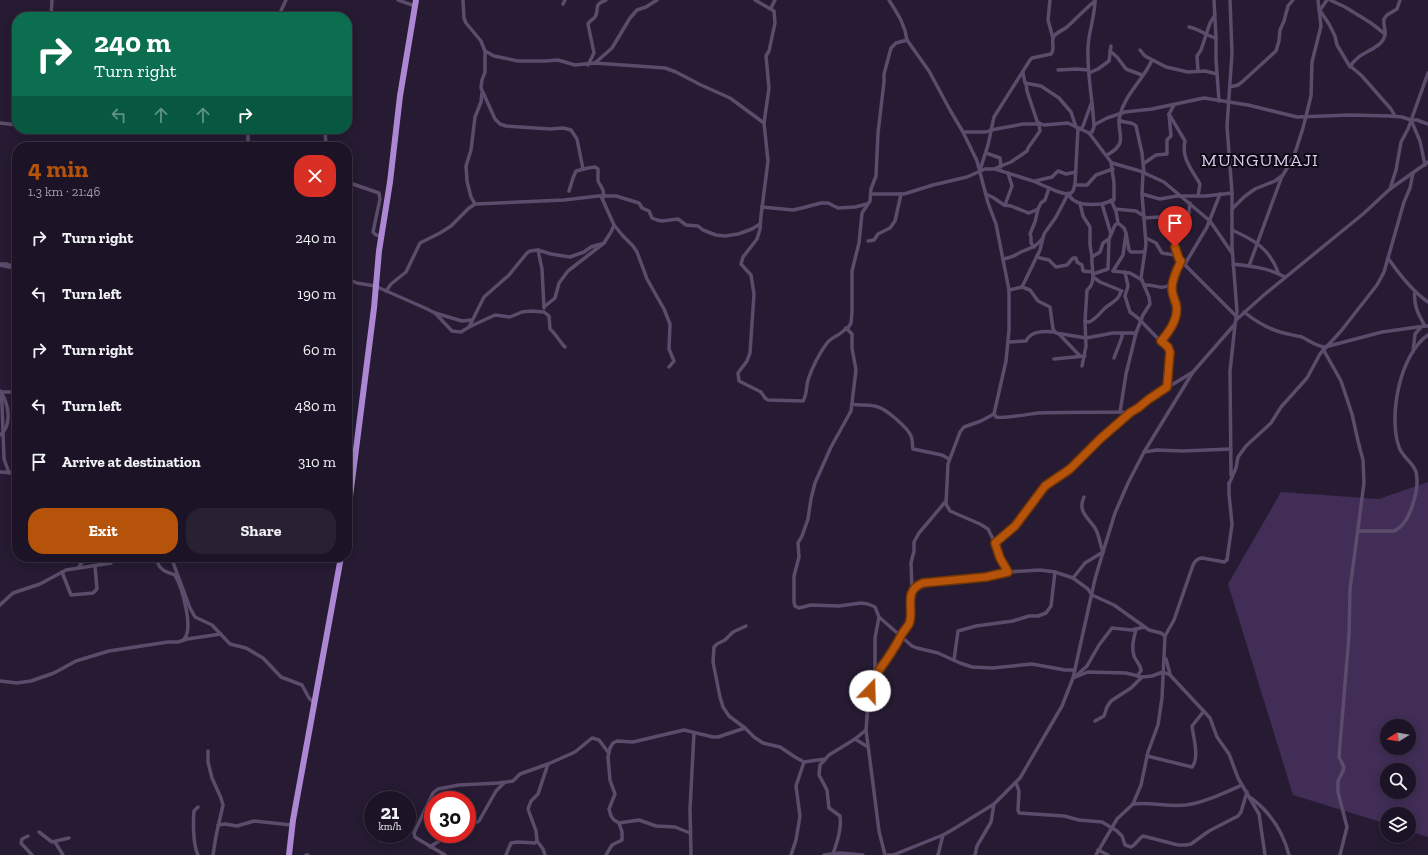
<!DOCTYPE html>
<meta charset="utf-8">
<style>
body{margin:0;font-family:"Zilla Slab",serif;background:#292132;color:#f1f3f6;height:100vh;display:flex;flex-direction:column;font-size:15px;white-space:nowrap}
*{box-sizing:border-box;margin:0}
p{font-size:13px;color:#a09ea7}
.icon{flex:none;width:22px;height:22px;fill:none;stroke:currentColor;stroke-width:2;stroke-linecap:round;stroke-linejoin:round}
.map{position:relative;flex:1;overflow:hidden}
.side{position:absolute;left:12px;top:142px;width:340px;height:420px;display:flex;flex-direction:column;background:#1c1426;border-radius:16px;box-shadow:0 2px 10px #0003,0 0 0 1px #3a3343}
.side>*{flex:none}
.hud{position:absolute;left:12px;top:12px;width:340px;height:122px;border-radius:16px;box-shadow:0 2px 10px #0003,0 0 0 1px #3a3343;background:#0b6e4f;color:#fff;overflow:hidden}
.needle{width:26px;rotate:259deg}
.tools{position:absolute;left:1380px;top:719px;display:grid;gap:8px}
.tools a{display:grid;place-items:center;width:36px;height:36px;border-radius:50%;background:#1c1426;box-shadow:0 2px 10px #0003,0 0 0 1px #3a3343;font-size:20px}
.speed{position:absolute;left:364px;top:791px;display:flex;gap:8px;font-size:20px;font-weight:700;text-align:center}
.speed>*{display:grid;place-content:center;width:52px;height:52px;border-radius:50%;background:#1c1426;box-shadow:0 2px 10px #0003,0 0 0 1px #3a3343;line-height:1}
.speed small{font-size:10px;font-weight:400}
.speed .limit{border:6px solid #d22;background:#fff;color:#111}
.pin{position:absolute;display:grid;place-items:center;width:34px;height:34px;color:#fff;margin:-41px -17px;border-radius:50% 50% 50% 0;rotate:-45deg;box-shadow:0 0 4px #0007}
.pin .icon{rotate:45deg}
.me{position:absolute;width:44px;margin:-22px;rotate:21deg;stroke-linejoin:round;filter:drop-shadow(0 0 3px #0008)}
.turn{display:flex;align-items:center;gap:14px;height:84px;padding:0 16px;font-size:18px}
.turn .icon{width:52px;height:52px;stroke-width:2.5}
.turn b{display:block;font-size:28px;line-height:34px}
.lanes{display:flex;align-items:center;height:38px;padding:0 16px;background:#0003;justify-content:center;gap:20px;direction:ltr}
.lanes .off{opacity:.35}
.round{display:grid;place-items:center;flex:none;width:42px;height:42px;border-radius:16px;background:#292132}
.overview{display:flex;align-items:center;justify-content:space-between;height:68px;padding:0 16px}
h1{font-size:24px;font-weight:700;line-height:30px;color:#b45309}
.primary-button{display:flex;gap:8px;margin-top:auto;padding:8px 16px}
.primary-button a{flex:1;height:46px;border-radius:16px;background:#b45309;color:#fff;font-size:16px;font-weight:700;line-height:46px;text-align:center}
.primary-button a+a{background:#292132;color:#f1f3f6}
ul{padding:0;list-style:none}
li{display:flex;align-items:center;gap:12px;height:56px;padding:0 16px}
li div{flex:1}
li b{display:block;font-size:15px}
li em{font-style:normal}
.map>svg:first-child{display:block}
.green{fill:#412d56;fill-rule:evenodd}
.lines{fill:none;stroke-linecap:round;stroke-linejoin:round}
.street{stroke:#5b4c6b;stroke-width:3.5}
.highway{stroke:#ac87d4;stroke-width:6}
.route-casing{stroke:#753606;stroke-width:10}
.route{stroke:#b45309;stroke-width:7}
.labels{text-anchor:middle;stroke-width:4;stroke-linejoin:round;paint-order:stroke}
.quarter-label{font-size:18px;letter-spacing:1px;fill:#d7c9e8;stroke:#0d0812}
</style>
<div class="map">
<svg width="1428" height="855" viewBox="0 0 1428 855">
<rect width="100%" height="100%" fill="#261b32"/>
<path class="green" d="M1428,482V837L1409,831V814H1387V824L1293,795L1228,584L1281,492L1379,499ZM1387,726H1409V748H1387ZM1387,770H1409V792H1387Z"/>
<g class="lines">
<g class="street">
<path d="M398,0L415,6"/>
<path d="M463,0L464,18L466,23L481,41L485,51V72L482,80L481,88L495,119L500,124L506,126L550,129L563,128L571,130L577,139L583,169"/>
<path d="M755,0L774,11L775,23L769,51L766,56L769,88L764,123L768,161L761,216L760,229L757,239L743,257L741,264L751,275L754,294L750,353L747,361L738,373L739,381L761,392L765,398L768,400L803,401C807,395 806,387 808,380C812,368 819,354 827,343C832,336 842,335 846,328H848L851,323L852,312V271L859,243L862,213L870,201L871,189L876,176L878,133L884,82V74L891,48L896,43L907,40L929,71L950,110L963,132L977,161L988,203L996,224L1009,290V330L1006,361L994,414L996,417C1003,419 1029,414 1038,413C1069,412 1100,412 1131,412C1138,409 1143,404 1149,399C1163,389 1179,381 1193,372"/>
<path d="M889,0C897,13 905,24 907,40"/>
<path d="M1050,0L1048,20L1053,38"/>
<path d="M1214,0L1216,38V60L1219,101"/>
<path d="M1330,0L1345,7L1371,23L1385,34"/>
<path d="M563,4L565,0"/>
<path d="M771,8L775,0"/>
<path d="M1319,9L1329,24L1335,36L1337,45L1349,65L1361,75L1391,109L1395,116"/>
<path d="M1320,10L1327,0"/>
<path d="M51,17L52,0"/>
<path d="M278,17L286,0"/>
<path d="M1189,27C1200,29 1206,36 1216,38"/>
<path d="M1140,50L1145,56L1166,67L1188,72L1205,71L1217,74"/>
<path d="M485,51L494,56L518,61H545L558,60L575,65L595,63L665,68L676,72L701,85L730,98L764,123"/>
<path d="M1110,51L1117,57L1126,69L1142,75"/>
<path d="M595,63L612,48L630,18L637,10L646,7L657,0"/>
<path d="M588,65L594,53L588,24C590,20 593,20 595,17C600,10 592,5 606,0"/>
<path d="M1350,67C1358,51 1382,50 1385,35C1386,30 1383,25 1384,19L1387,15L1397,9L1400,0"/>
<path d="M1058,70L1077,69L1088,70"/>
<path d="M1198,71L1197,56L1201,50L1210,23L1215,15"/>
<path d="M1023,73L1025,83L1041,86L1059,98L1071,112L1076,127"/>
<path d="M1089,73L1098,69L1109,61L1111,46"/>
<path d="M1026,83L1027,91L1038,124"/>
<path d="M1230,87L1238,85L1242,82L1276,51L1279,41L1280,30L1284,21L1288,6L1293,0"/>
<path d="M1169,114L1185,141C1181,158 1192,170 1200,184L1198,196"/>
<path d="M1119,120C1125,124 1132,121 1136,126L1142,153L1144,173"/>
<path d="M1411,120L1420,141L1425,165"/>
<path d="M0,123L17,125"/>
<path d="M1094,125L1107,118L1125,112L1152,109L1204,98L1248,105L1297,117L1350,115L1390,116L1402,117L1411,120H1417L1428,124"/>
<path d="M248,129V147"/>
<path d="M325,129L326,147"/>
<path d="M1081,129L1083,126L1091,104"/>
<path d="M1089,133L1092,132L1094,127C1093,101 1087,75 1088,49C1088,33 1095,17 1095,0"/>
<path d="M986,153L1000,158L1001,167"/>
<path d="M1107,155C1131,142 1115,133 1120,115C1125,94 1144,79 1152,60"/>
<path d="M1112,163L1140,171L1164,182L1210,221L1232,253"/>
<path d="M1143,164L1156,155L1167,154V140L1171,136L1169,114L1174,105"/>
<path d="M996,168L1011,162L1027,151L1028,148L1040,131L1039,123"/>
<path d="M980,170L988,145L994,117L1030,60L1032,58L1051,54C1056,49 1050,42 1054,36C1056,33 1063,30 1067,27C1077,18 1085,9 1095,1"/>
<path d="M1035,181L1052,177L1058,171L1066,174L1076,172"/>
<path d="M347,182L379,193L380,199L373,232L376,235L381,236"/>
<path d="M1075,185H1087L1096,175L1113,169"/>
<path d="M1390,189L1396,170L1401,142L1408,129L1428,73"/>
<path d="M569,191L573,178L576,171L588,168L595,167L598,169V181L603,190L604,197"/>
<path d="M871,194H904L933,185L967,177L985,169H995L1033,181L1056,191L1066,194L1068,193C1073,206 1090,205 1102,204C1106,203 1110,201 1114,200V183L1111,162L1089,133L1068,123L1044,125L1039,123L1038,124H1023L991,130L986,132H963"/>
<path d="M986,194L994,198L1004,205L1011,206L1026,212L1029,213L1038,209"/>
<path d="M1142,194L1160,199L1177,196H1206L1232,193"/>
<path d="M1069,195L1073,191L1075,184L1078,128"/>
<path d="M601,196L614,225L623,236L633,246L637,252L647,279L664,309L670,324L669,349L674,361L669,367"/>
<path d="M1111,200L1116,211L1118,223L1124,228L1126,233L1129,250L1131,252H1145"/>
<path d="M1080,203L1083,216L1090,227V245L1092,257"/>
<path d="M475,204L471,197L467,181L466,166L471,150L475,117L481,102L482,93"/>
<path d="M1102,204L1111,234"/>
<path d="M1005,205L1012,186L1008,173"/>
<path d="M762,207L793,210L802,208L821,203H828L838,208L855,207L867,204"/>
<path d="M1115,209L1136,211L1144,216"/>
<path d="M1232,209L1244,197L1255,189L1275,181L1283,175L1294,156L1303,128L1311,96L1312,62L1321,26L1318,0"/>
<path d="M1144,218L1159,217L1162,220L1166,230L1175,240"/>
<path d="M1232,230C1254,240 1269,248 1278,272"/>
<path d="M1146,238L1156,243L1162,253L1175,255L1236,316"/>
<path d="M868,241L874,240L878,234L890,228L895,221L901,194"/>
<path d="M1034,247L1031,243V237L1030,234L1035,222L1038,209L1041,203L1045,200L1049,188"/>
<path d="M538,250L542,269L544,308"/>
<path d="M1037,256L1040,258L1049,260L1056,267L1067,265L1073,258H1076L1077,262L1082,265L1083,271L1093,272"/>
<path d="M1179,258L1175,247V240L1184,233L1187,229L1190,203"/>
<path d="M1388,258C1399,274 1412,291 1428,302"/>
<path d="M1003,259C1011,258 1014,256 1021,252C1031,247 1034,249 1042,239"/>
<path d="M0,264H6L17,268"/>
<path d="M1185,264L1207,227L1220,194"/>
<path d="M1233,264C1251,266 1269,268 1285,277"/>
<path d="M0,265L14,268"/>
<path d="M1249,266L1282,176"/>
<path d="M1113,271L1123,255L1126,234"/>
<path d="M1113,271L1130,273L1142,280"/>
<path d="M1125,272L1128,286L1125,296L1130,312L1138,318L1169,350L1167,387"/>
<path d="M1093,274L1108,269L1109,239"/>
<path d="M1093,277L1100,282L1122,291"/>
<path d="M347,279L357,283L375,286L425,308L435,313L452,331L461,332L469,327L484,297L509,275L527,253L530,251L538,250L551,254L570,257L584,252L591,247L601,244"/>
<path d="M1144,285C1156,284 1159,291 1172,284"/>
<path d="M1022,287L1030,290L1038,301L1050,307L1053,329L1056,333L1086,338L1113,333H1136"/>
<path d="M1009,290L1022,287L1040,250L1044,234L1056,217L1068,194"/>
<path d="M386,291L391,284L406,272L420,243L440,233L451,226L469,208L475,204L564,200L598,196H616L639,203L642,208L649,211L652,218L657,220L662,221L678,219L686,225L698,226L703,230L716,235L725,236L738,234L752,229L760,224"/>
<path d="M1415,291C1413,304 1418,314 1425,326H1428"/>
<path d="M544,307L555,298L559,283L568,271L604,243L611,232L614,225"/>
<path d="M1244,312C1254,320 1265,327 1277,331C1285,334 1294,335 1302,337C1310,341 1316,346 1325,347L1382,332L1425,326"/>
<path d="M435,313L462,321L472,320"/>
<path d="M1236,320L1265,294L1363,214L1390,189L1428,162"/>
<path d="M1085,321L1089,322C1096,319 1099,314 1104,309C1110,303 1119,301 1121,291"/>
<path d="M469,327L495,315L510,317L522,312L531,311L544,312L549,316L550,329C556,334 559,341 565,347"/>
<path d="M846,328L852,334V348L856,370L851,411L831,447L815,483L811,499L808,519L802,536L798,543L799,557L794,576V602L795,606L799,608L811,605L839,606L861,603L868,604L875,607L879,617L875,638V674"/>
<path d="M1059,334L1080,356"/>
<path d="M1161,341C1170,332 1179,317 1176,304C1174,298 1172,294 1172,288C1172,279 1177,269 1181,261"/>
<path d="M1008,342L1026,341C1031,331 1043,331 1054,332"/>
<path d="M1323,349L1341,381L1352,414L1358,441L1363,460L1364,483L1350,589L1349,635L1339,757L1344,767L1343,771L1338,781V792L1347,827L1340,855"/>
<path d="M1413,352L1415,334L1421,327"/>
<path d="M1114,358L1122,337V333"/>
<path d="M1054,359L1085,356"/>
<path d="M1082,366L1086,346L1085,321L1087,290C1097,282 1091,269 1092,257L1100,252L1103,243L1109,239L1115,225L1118,223"/>
<path d="M0,391L2,404L4,459L9,473"/>
<path d="M0,392H17"/>
<path d="M852,404C861,406 870,404 878,407C886,409 908,428 911,436C913,440 912,445 913,449L942,455L949,459"/>
<path d="M1120,412L1126,374L1136,333L1143,315L1150,304L1149,297L1141,278L1146,244L1142,194L1143,173"/>
<path d="M994,414L981,421L964,427L960,432L948,464L946,504L950,511L980,524L988,529L995,543L1002,563L1008,572"/>
<path d="M0,435C12,426 9,406 2,394"/>
<path d="M1144,452L1157,450L1183,451L1231,449"/>
<path d="M0,472L17,473"/>
<path d="M1231,475L1230,371L1235,325"/>
<path d="M1229,484L1236,468L1238,457L1246,446L1271,423L1281,407L1307,378L1320,354L1341,331L1377,285L1384,272L1404,202L1410,188L1413,173"/>
<path d="M1358,531H1394C1410,525 1420,488 1416,472C1413,462 1402,457 1399,447C1388,416 1400,354 1428,335"/>
<path d="M995,543L1015,526L1045,486L1070,469L1100,439L1131,412"/>
<path d="M73,557V561"/>
<path d="M155,557L159,561L168,557"/>
<path d="M171,557L190,608L195,617L212,625L230,644L246,648L263,658L281,677L302,685L309,698L314,703"/>
<path d="M157,560C159,570 166,572 175,575C182,587 194,629 184,639"/>
<path d="M78,568L83,561L82,557"/>
<path d="M62,572L71,595L93,593L97,589L95,566"/>
<path d="M1073,578L1085,563L1103,552C1100,545 1099,534 1095,528C1089,518 1077,512 1084,497"/>
<path d="M912,590L911,563L914,551V542L919,533L946,501"/>
<path d="M0,605L13,593L40,584L66,570L111,563L112,557"/>
<path d="M879,617L912,646L917,648L938,653L960,663L972,667L992,668L1032,664L1065,670H1075"/>
<path d="M746,626L733,632L725,640L717,644L714,647L713,662L720,697L723,707L729,716L745,728L754,737L763,743L780,747L795,757L804,762L825,759"/>
<path d="M1136,629C1134,638 1131,647 1134,656C1136,662 1141,664 1141,671L1137,676"/>
<path d="M1165,636L1174,620L1193,565C1195,561 1197,558 1202,558L1224,562L1227,560L1232,524L1229,494V483"/>
<path d="M1166,659L1170,674"/>
<path d="M954,660L958,631L976,626L1013,621L1029,616H1038L1046,613L1051,606L1055,572"/>
<path d="M1076,676L1087,666L1099,645L1112,628L1132,630L1144,627"/>
<path d="M1073,678L1088,672L1126,673L1142,677L1152,676L1163,672L1170,675L1210,718L1217,737L1229,754L1238,778L1259,814L1265,855"/>
<path d="M0,681L17,683L31,681L54,673L76,661L109,651L168,642H178L187,639L221,634"/>
<path d="M1095,721L1104,716L1107,707L1111,701L1131,688L1142,677"/>
<path d="M855,739L868,747"/>
<path d="M208,751V762L212,778L221,798L223,805L216,836L213,855"/>
<path d="M1147,756L1192,767C1200,758 1193,736 1192,726L1204,711"/>
<path d="M1016,783L1019,791L1018,810L1019,813L1064,816L1079,820L1102,822L1117,831L1122,836L1125,845L1131,847C1136,845 1138,839 1143,836L1178,845H1186L1191,844L1209,831L1238,816L1241,812L1247,792"/>
<path d="M1251,798C1270,812 1283,832 1289,855"/>
<path d="M1133,804C1151,802 1168,807 1186,805C1205,802 1224,793 1242,785"/>
<path d="M198,807L194,811C193,822 193,845 198,855"/>
<path d="M218,825L225,824L237,826L254,821L292,825"/>
<path d="M467,827L479,821L496,791L504,783"/>
<path d="M39,832L52,842L69,838"/>
<path d="M690,833L675,827L656,826L639,820L619,823L614,820L611,816L609,809L615,794L610,780L608,757L610,748L613,743L617,741L633,742L684,730L713,737H718L745,728"/>
<path d="M28,836L22,839L21,843L32,855"/>
<path d="M55,842L63,855"/>
<path d="M430,847L442,839L454,834"/>
<path d="M1098,850L1108,855"/>
<path d="M833,854C837,842 842,828 840,816L829,808L827,790L819,775L820,765L829,755L855,739L866,730"/>
<path d="M306,855H308"/>
<path d="M445,855L418,839L415,837L414,833L433,793L438,789L459,785L498,783L513,781L520,774L548,764"/>
<path d="M506,855L511,843L518,842L535,843L537,841"/>
<path d="M545,855L543,849L537,841L536,831L528,809L531,801L538,794L548,764L575,752L592,738L599,740L608,752"/>
<path d="M606,855L612,845L622,840V832L619,823"/>
<path d="M691,855L690,809L694,733"/>
<path d="M791,855L796,840L800,816L796,786L804,762"/>
<path d="M824,855L840,853L863,855"/>
<path d="M885,855L879,831L872,776L866,730L868,704L870,691L875,675L895,648L900,636L908,624L912,590L919,584L923,583L953,579L986,577L1008,572L1040,570L1055,572L1073,578L1088,589L1092,595L1114,605L1149,630L1161,633L1165,636L1162,698L1158,725L1148,752L1141,785L1133,804L1117,819L1096,855"/>
<path d="M888,855H893L943,835L952,830L994,804L1020,778L1062,706L1073,678L1095,579L1103,552L1115,513L1128,483L1144,452L1193,372L1235,324L1237,312L1232,246V193L1227,126L1232,53L1230,0"/>
<path d="M938,855L943,835"/>
<path d="M975,855L977,846L991,822L994,804"/>
</g>
<g class="highway">
<path d="M347,520L374,308L379,251L390,182L400,96L416,0"/>
<path d="M289,855L293,820L341,557"/>
</g>
</g>
<g class="lines">
<g class="route-casing">
<path id="route" d="M870,691C874,673 885,664 894,648C897,644 899,639 902,634C904,631 907,627 909,624C915,609 902,591 923,583L986,577L1008,572L1000,558L995,543L1015,526L1045,486L1070,469L1100,439L1131,412L1138,408L1149,399L1167,387L1170,352L1168,347L1161,341C1170,331 1179,317 1176,304C1174,298 1172,294 1172,288C1172,279 1177,269 1181,261L1179,259L1175,247"/>
</g>
<use href="#route" class="route"/>
</g>
<g class="labels">
<g class="quarter-label">
<text x="1260" y="166">MUNGUMAJI</text>
</g>
</g>
</svg>
<div class="tools">
<a><svg class="needle" viewBox="-14 -14 28 28"><path d="M0-13l5 13h-10z" fill="#e53935"/><path d="M0 13l5-13h-10z" fill="#a09ea7"/></svg></a>
<a><svg class="icon" aria-label="search" viewBox="0 0 24 24"><circle cx="10" cy="10" r="6"/><path d="M15 15l6 6"/></svg></a>
<a><svg class="icon" aria-label="layers" viewBox="0 0 24 24"><path d="M12 4l9 5-9 5-9-5zM3 14l9 5 9-5"/></svg></a>
</div>
<div class="speed"><div>21<small>km/h</small></div><div class="limit">30</div></div>
<div class="pin" style="left:1175px;top:247px;background:#d93025"><svg class="icon" aria-label="arrive" viewBox="0 0 24 24"><path d="M6 21V4h12l-3 4 3 4H6"/></svg></div>
<svg class="me" style="left:870px;top:691px" viewBox="-20 -20 40 40"><circle r="19" fill="#fff"/><path d="M0-13L10 11 0 6-10 11z" fill="#b45309"/></svg>
<div class="hud">
<div class="turn"><svg class="icon" aria-label="right" viewBox="0 0 24 24"><path d="M7 20v-9h11M14 6l5 5-5 5"/></svg><div><b>240 m</b>Turn right</div></div>
<div class="lanes"><svg class="icon off" aria-label="left" viewBox="0 0 24 24"><path d="M17 20v-9H6M10 6l-5 5 5 5"/></svg><svg class="icon off" aria-label="ahead" viewBox="0 0 24 24"><path d="M12 20V5M6 11l6-6 6 6"/></svg><svg class="icon off" aria-label="ahead" viewBox="0 0 24 24"><path d="M12 20V5M6 11l6-6 6 6"/></svg><svg class="icon" aria-label="right" viewBox="0 0 24 24"><path d="M7 20v-9h11M14 6l5 5-5 5"/></svg></div>
</div>
<section class="side">
<div class="overview"><div><h1>4 min</h1><p>1.3 km · 21:46</p></div><a class="round" style="background:#d93025;color:#fff"><svg class="icon" aria-label="close" viewBox="0 0 24 24"><path d="M6 6l12 12M18 6L6 18"/></svg></a></div>
<ul>
<li><svg class="icon" aria-label="right" viewBox="0 0 24 24"><path d="M7 20v-9h11M14 6l5 5-5 5"/></svg><div><b>Turn right</b></div><em>240 m</em></li>
<li><svg class="icon" aria-label="left" viewBox="0 0 24 24"><path d="M17 20v-9H6M10 6l-5 5 5 5"/></svg><div><b>Turn left</b></div><em>190 m</em></li>
<li><svg class="icon" aria-label="right" viewBox="0 0 24 24"><path d="M7 20v-9h11M14 6l5 5-5 5"/></svg><div><b>Turn right</b></div><em>60 m</em></li>
<li><svg class="icon" aria-label="left" viewBox="0 0 24 24"><path d="M17 20v-9H6M10 6l-5 5 5 5"/></svg><div><b>Turn left</b></div><em>480 m</em></li>
<li><svg class="icon" aria-label="arrive" viewBox="0 0 24 24"><path d="M6 21V4h12l-3 4 3 4H6"/></svg><div><b>Arrive at destination</b></div><em>310 m</em></li>
</ul>
<div class="primary-button"><a>Exit</a><a>Share</a></div>
</section>
</div>
